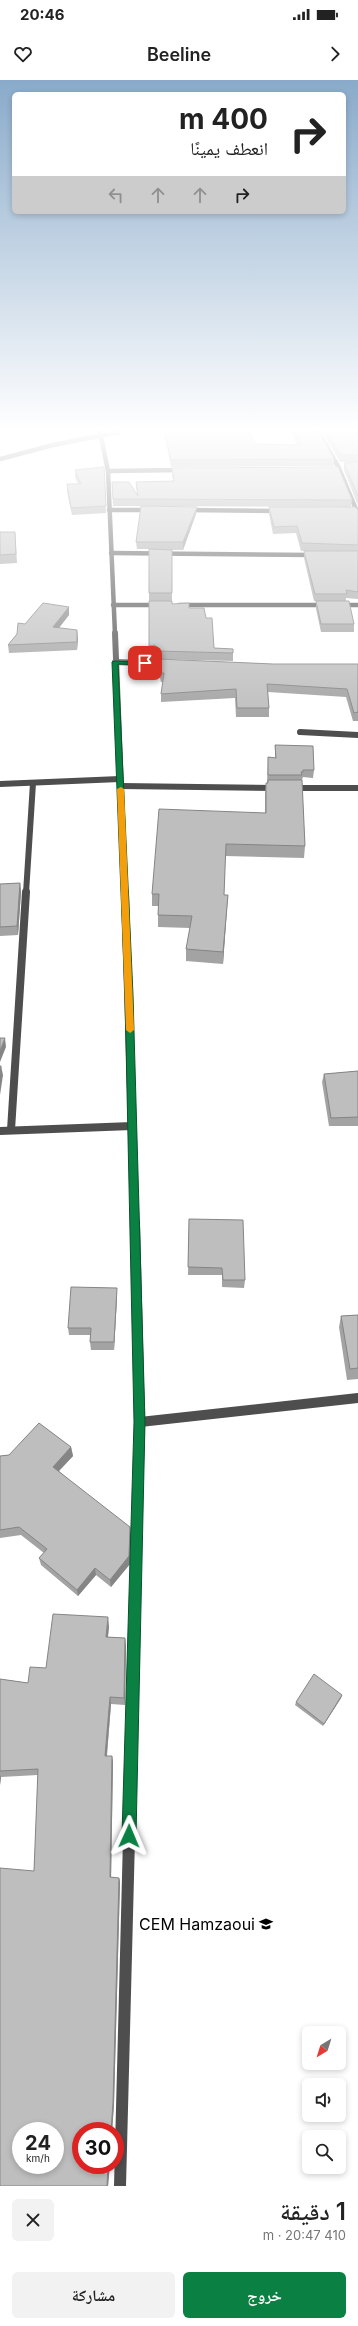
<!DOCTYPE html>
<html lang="ar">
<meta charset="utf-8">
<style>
body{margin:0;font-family:Inter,"Noto Naskh Arabic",sans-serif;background:#f2f2f2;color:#222;direction:rtl;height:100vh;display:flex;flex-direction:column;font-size:15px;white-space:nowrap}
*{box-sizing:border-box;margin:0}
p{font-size:13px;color:#767676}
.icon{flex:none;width:22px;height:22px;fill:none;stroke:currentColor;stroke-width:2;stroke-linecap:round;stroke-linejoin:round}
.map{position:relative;height:2106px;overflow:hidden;direction:ltr}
.side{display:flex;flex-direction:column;background:#fff;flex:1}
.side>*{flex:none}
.hud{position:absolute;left:12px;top:12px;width:334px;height:122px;border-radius:6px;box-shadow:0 2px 6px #0003;direction:rtl;background:#fff;color:#222;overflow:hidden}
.needle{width:26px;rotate:218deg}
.fabs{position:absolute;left:302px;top:1946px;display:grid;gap:8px}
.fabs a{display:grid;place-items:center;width:44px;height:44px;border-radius:6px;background:#fff;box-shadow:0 2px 6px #0003;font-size:20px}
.speed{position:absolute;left:12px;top:2042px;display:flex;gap:8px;font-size:20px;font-weight:700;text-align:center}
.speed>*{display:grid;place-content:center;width:52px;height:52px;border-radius:50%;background:#fff;box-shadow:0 2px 6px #0003;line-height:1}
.speed small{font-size:10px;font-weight:400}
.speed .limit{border:6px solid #d22;background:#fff;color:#111}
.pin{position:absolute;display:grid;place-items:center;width:34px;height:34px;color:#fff;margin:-17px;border-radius:8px;box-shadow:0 2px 6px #0006}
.me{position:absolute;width:44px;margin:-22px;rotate:1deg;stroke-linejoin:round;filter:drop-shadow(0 0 3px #0008)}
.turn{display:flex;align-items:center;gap:14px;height:84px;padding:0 12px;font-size:18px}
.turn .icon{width:52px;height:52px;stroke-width:2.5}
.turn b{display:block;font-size:28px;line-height:34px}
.lanes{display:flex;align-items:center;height:38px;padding:0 12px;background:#0003;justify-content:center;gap:20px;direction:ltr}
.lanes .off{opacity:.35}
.round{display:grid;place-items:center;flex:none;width:42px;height:42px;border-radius:6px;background:#f2f2f2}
.head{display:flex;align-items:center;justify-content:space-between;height:68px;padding:0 12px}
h1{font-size:24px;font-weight:600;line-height:30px}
.action{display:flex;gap:8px;margin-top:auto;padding:8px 12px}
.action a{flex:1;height:46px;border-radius:6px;background:#0b8043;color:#fff;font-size:16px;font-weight:600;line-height:46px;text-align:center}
.action a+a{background:#f2f2f2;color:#222}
.status{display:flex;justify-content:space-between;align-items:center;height:28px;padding:0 20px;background:#fff;direction:ltr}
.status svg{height:11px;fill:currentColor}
header{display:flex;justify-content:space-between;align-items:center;height:52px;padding:0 12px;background:#fff;font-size:18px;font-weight:600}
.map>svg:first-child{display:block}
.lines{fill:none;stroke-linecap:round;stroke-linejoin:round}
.minor-far4{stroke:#4e4e4e;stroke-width:4.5}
.minor-far3{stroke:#4e4e4e;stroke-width:6}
.minor-far2{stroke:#4e4e4e;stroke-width:8}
.minor-far1{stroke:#4e4e4e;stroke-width:10}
.minor{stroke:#4e4e4e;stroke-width:12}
.wall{fill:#a3a3a3}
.shaded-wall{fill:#858585}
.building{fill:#bebebe;stroke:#858585;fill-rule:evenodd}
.route{fill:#0b8043;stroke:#07532c}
.slow{fill:#f59e0b}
.labels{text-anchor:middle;stroke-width:3;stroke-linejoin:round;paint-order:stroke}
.near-poi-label{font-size:16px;fill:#000;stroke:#fff;text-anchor:end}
</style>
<div class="status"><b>20:46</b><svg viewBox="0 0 49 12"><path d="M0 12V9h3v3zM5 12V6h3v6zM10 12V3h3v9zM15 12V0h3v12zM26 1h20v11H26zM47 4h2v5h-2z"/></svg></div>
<header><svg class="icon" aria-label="forward" viewBox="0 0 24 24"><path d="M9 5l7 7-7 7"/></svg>Beeline<svg class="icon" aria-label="heart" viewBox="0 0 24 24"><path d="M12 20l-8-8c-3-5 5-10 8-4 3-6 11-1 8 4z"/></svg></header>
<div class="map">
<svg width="358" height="2106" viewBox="0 0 358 2106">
<rect width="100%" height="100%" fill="#fff"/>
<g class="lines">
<g class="minor-far4">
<path d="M100,352L108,391L115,554"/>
<path d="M318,352L338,386L358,434"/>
<path d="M0,379L53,365L119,352"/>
<path d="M108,391L181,390"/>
<path d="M109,430H151"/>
<path d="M186,430L279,431"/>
<path d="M111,473L314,475"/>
<path d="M113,525H159"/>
<path d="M179,525H325"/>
<path d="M339,525H358"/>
</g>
<g class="minor-far3">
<path d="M115,553L125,813"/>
<path d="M115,582L168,584"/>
<path d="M300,652L358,655"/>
<path d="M0,704L120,699"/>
<path d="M121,706L275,708"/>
<path d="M293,708H358"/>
<path d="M26,813L33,703"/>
</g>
<g class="minor-far2">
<path d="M125,812L135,1143"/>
<path d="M11,1050L26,812"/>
<path d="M0,1051L132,1046"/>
</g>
<g class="minor-far1">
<path d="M140,1342L358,1318"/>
<path d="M134,1566L140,1342L135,1142"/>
</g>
<path class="minor" d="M120,2106L134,1565"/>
</g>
<g class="wall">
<path d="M164,352H250L255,364L297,365L291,353V352H319L334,379V386L171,387Z"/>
<path d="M322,352H358V382H340Z"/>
<path d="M358,382V426L344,390V383Z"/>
<path d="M104,387L106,433L72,435L67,412V404H78L75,397V390Z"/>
<path d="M172,388L352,420L351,427L113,426L112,402L137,414L136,402L173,401L172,394Z"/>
<path d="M269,427L358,430V519L346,518V521L354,544V552H321L316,529V521H314L304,478V471H301L296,453L273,454L269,434Z"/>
<path d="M196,434L183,470H172V521H149V469H152H137L136,462Z"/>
<path d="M0,452H15L17,483L0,484Z"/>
<path d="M149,521L172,524L189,528L206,538L214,568L233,569V581L156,579L155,573H149Z"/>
<path d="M69,527V535L59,548L78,558L77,570L9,573L8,565L25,544Z"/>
<path d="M158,579L273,584H358V641H353L346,617L268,612L269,628V637H236L235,618L161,622V614L163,602H161L158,588Z"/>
<path d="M275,665L314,690L313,698L303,697L302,700L305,766L304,778L225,776L224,815H228L223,884L186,881V869L190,848L158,847V835L159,826H152V814L265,733V715L266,703H267L268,677L275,678Z"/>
<path d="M20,803L21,812L18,855L0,856V804Z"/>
<path d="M358,991V1046H329L322,1002L324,994Z"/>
<path d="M189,1139L245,1200L244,1208L222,1207V1195H188Z"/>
<path d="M117,1216L114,1270H91L90,1262V1255H69L68,1248Z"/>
<path d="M358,1235V1299L347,1300L339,1247L341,1236Z"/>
<path d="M71,1367L73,1376L59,1391L131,1455L130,1484L111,1507L96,1495L78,1516L41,1485L39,1478L44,1473L21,1455L0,1458V1376Z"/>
<path d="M109,1546L108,1557L125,1558L126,1566L125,1625L111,1624L107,1676H112L113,1682L111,1797L119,1798L120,1802L114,2024L108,2106H0L34,1791L38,1695L1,1697L0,1705V1599L28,1603L46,1588Z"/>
<path d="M342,1615L341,1618L323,1646L295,1625L296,1622Z"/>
</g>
<g class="shaded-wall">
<path d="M197,427L196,434L183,470V462Z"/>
<path d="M69,527V535L53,555V547Z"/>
<path d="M77,550L78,558L77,570Z"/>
<path d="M20,803L21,812L18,855L17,846Z"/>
<path d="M228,815L227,827L223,884V872Z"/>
<path d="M5,958L6,967L0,982V971Z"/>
<path d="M1,986L3,995L0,1015V996Z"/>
<path d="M117,1208V1216L114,1270V1262Z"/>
<path d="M71,1367L73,1376L55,1395L53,1387Z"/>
<path d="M130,1447L131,1455L130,1484L111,1507L110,1500Z"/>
<path d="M95,1488L96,1495L78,1516L77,1510Z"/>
<path d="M108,1537L109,1546L107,1564L106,1557Z"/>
<path d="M125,1558L126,1566L125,1625L124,1618Z"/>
<path d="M342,1615L341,1618L323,1646L324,1644Z"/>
<path d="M110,1617L111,1624L106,1683L105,1676Z"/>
<path d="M112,1676L113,1682L111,1802L110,1797Z"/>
<path d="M0,1695L1,1697L0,1705Z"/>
<path d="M119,1798L120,1802L114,2024L112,2051H111Z"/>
<path d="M108,2085H110L108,2106H107Z"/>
</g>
<g class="building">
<path d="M165,352H250L255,364L302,365L295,352H319L334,379L171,380Z"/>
<path d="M327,352H358V375H341Z"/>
<path d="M358,382V416L344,383Z"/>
<path d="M104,387L106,426L71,428L67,404H81L75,390Z"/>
<path d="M338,387L352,420L113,419L112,402H129L138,416L136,402L174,401L172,388Z"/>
<path d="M141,426L197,427L183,462H136Z"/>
<path d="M269,427H355L358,430V465L302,463L297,446L274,447Z"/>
<path d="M0,452H15L16,474L0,475Z"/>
<path d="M149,469L172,470V513H149Z"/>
<path d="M304,471H358V512L346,510L347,514H315Z"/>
<path d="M149,521H172V524L189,523V528H204L206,538H212L214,568L233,569V573L156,571L155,565L149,566Z"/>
<path d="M316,521H349L354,544H321Z"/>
<path d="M43,523L69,527L53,547L77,550V562L8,565L17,554L18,543L25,544Z"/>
<path d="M158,579L273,584H358V632L354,633L347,609L267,604L269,628H237L236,609L161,614L164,593H161Z"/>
<path d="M275,665L313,666L314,690H303V692H301L302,695H268V677L276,678Z"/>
<path d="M268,700H302L305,766L226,764L224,815H228L223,872L186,869L192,836L158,835L159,814H152L159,729L266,733V703H268Z"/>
<path d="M20,803L17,846L0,847V804Z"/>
<path d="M0,958H5L0,971Z"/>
<path d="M0,986H1L0,996Z"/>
<path d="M358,991V1037L331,1038L324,994Z"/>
<path d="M189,1139L243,1140L245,1200H223L222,1188L188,1187Z"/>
<path d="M71,1207L117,1208L114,1262H90L91,1248H68Z"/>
<path d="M358,1235V1288L350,1289L341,1236Z"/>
<path d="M39,1343L71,1367L53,1387L130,1447L129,1476L110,1500L95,1488L77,1510L39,1478L47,1469L19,1447L0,1450V1376L9,1375Z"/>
<path d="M53,1534L108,1537L106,1557L125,1558L124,1618L110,1617L105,1676H112L110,1797L119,1798L113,2023L111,2051H81V2085H108L107,2106H0V1788L34,1791L38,1689L0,1691V1599L28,1603L30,1587L46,1588ZM21,2051H55V2085H21Z"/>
<path d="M314,1594L342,1615L324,1644L296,1622Z"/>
</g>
<linearGradient id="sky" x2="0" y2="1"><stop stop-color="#89aaca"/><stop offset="0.54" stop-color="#fff"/><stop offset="1" stop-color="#fff" stop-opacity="0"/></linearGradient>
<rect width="358" height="647" fill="url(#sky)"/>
<path class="route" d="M115,581L148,583L145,585L118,584L133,915L145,1342L136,1756L134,1761L129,1763L124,1761L122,1756L134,1342L125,915L112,582Z"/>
<path class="slow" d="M121,707L124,709L134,950L130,953L126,950L117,709Z"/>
<defs>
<g id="school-bare" transform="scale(1.08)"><path d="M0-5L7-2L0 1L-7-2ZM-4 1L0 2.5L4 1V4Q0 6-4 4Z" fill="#000" stroke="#fff" stroke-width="2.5" paint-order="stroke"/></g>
</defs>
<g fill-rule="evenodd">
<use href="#school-bare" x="266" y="1844"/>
</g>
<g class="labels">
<g class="near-poi-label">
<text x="255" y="1850">CEM Hamzaoui</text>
</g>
</g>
</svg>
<div class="fabs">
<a><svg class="needle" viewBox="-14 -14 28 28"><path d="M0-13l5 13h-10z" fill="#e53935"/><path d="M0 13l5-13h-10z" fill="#767676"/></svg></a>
<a><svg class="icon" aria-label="sound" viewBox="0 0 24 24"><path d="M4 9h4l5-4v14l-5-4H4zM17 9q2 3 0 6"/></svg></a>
<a><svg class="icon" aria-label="search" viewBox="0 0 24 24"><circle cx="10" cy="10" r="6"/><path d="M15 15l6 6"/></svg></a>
</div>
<div class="speed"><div>24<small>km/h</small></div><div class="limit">30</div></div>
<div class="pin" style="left:145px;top:583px;background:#d93025"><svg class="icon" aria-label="arrive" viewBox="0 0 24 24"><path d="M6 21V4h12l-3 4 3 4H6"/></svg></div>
<svg class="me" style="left:129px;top:1756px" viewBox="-20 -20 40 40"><path d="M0-17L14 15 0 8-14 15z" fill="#0b8043" stroke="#fff" stroke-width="4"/></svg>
<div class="hud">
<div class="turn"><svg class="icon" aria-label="right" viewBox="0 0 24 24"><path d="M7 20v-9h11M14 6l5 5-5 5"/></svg><div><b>400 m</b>انعطف يمينًا</div></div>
<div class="lanes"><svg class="icon off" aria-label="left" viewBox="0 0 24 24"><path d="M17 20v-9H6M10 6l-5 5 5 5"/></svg><svg class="icon off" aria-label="ahead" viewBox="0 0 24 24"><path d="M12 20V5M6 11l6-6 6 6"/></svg><svg class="icon off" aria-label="ahead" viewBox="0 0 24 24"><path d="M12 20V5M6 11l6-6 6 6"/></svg><svg class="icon" aria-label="right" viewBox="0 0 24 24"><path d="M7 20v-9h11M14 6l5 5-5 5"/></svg></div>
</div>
</div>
<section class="side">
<div class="head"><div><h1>1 دقيقة</h1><p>410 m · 20:47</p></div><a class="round"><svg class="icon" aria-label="close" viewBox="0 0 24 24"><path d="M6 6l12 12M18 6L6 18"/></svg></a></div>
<div class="action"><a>خروج</a><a>مشاركة</a></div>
</section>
